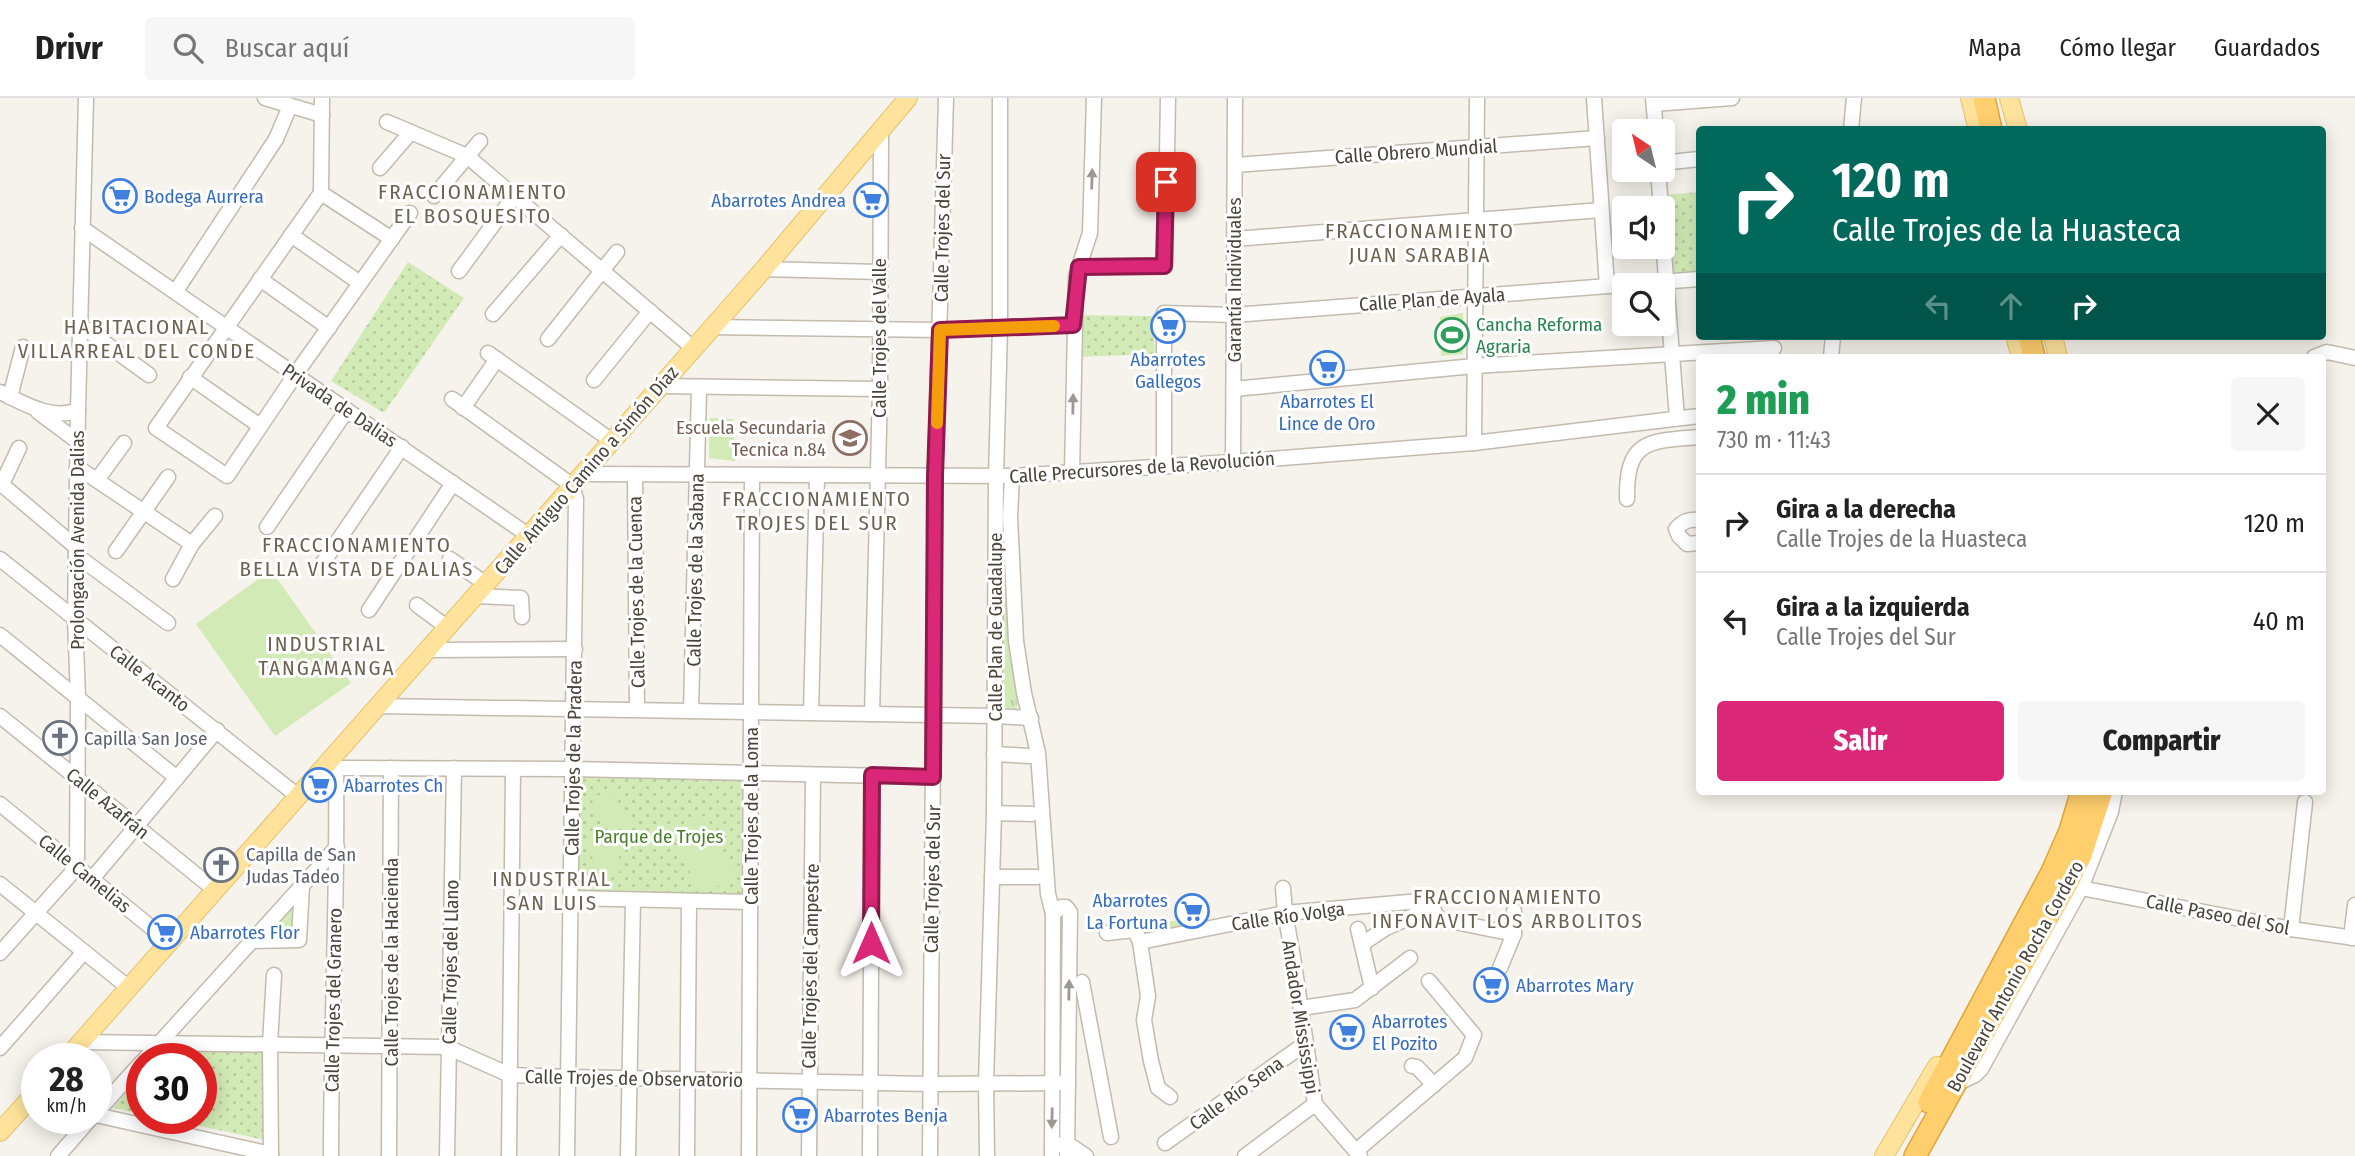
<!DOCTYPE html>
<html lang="es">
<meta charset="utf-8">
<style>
body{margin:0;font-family:"Fira Sans Condensed",sans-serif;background:#f6f6f6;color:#222;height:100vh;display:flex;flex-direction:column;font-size:26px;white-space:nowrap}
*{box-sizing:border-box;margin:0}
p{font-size:23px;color:#767676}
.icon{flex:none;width:38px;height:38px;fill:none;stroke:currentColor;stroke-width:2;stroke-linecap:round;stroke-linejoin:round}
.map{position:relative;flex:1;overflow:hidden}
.drawer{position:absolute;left:1696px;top:256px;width:630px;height:441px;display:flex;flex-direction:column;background:#fff;border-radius:7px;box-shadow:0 4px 18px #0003}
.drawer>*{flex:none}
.banner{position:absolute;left:1696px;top:28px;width:630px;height:214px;border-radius:7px;box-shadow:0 4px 18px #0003;background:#00695c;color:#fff;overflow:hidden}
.needle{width:46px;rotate:325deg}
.fabs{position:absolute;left:1612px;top:21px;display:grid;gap:14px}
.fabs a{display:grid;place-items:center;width:63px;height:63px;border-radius:7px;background:#fff;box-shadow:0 4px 18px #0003;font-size:35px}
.speed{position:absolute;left:21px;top:945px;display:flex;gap:14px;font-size:35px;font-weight:700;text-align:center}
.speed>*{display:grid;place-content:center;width:91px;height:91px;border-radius:50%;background:#fff;box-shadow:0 4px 18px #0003;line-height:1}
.speed small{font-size:18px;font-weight:400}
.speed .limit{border:10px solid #d22;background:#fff;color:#111}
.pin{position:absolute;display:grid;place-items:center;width:60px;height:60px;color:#fff;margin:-30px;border-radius:14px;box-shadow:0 4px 10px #0006}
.me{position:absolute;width:77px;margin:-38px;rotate:0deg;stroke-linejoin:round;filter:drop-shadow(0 0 5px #0008)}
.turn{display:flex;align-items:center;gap:24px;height:147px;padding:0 21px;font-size:32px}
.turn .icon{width:91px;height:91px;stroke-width:2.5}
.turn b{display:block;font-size:49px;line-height:60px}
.lanes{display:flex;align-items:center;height:66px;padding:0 21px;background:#0003;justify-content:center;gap:35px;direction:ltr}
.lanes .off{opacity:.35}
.round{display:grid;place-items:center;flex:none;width:74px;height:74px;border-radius:7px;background:#f6f6f6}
.head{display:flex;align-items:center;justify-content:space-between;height:119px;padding:0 21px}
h1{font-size:42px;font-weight:800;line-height:52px;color:#1e9e55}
.button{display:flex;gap:14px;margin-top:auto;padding:14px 21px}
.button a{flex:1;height:80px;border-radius:7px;background:#db2777;color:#fff;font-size:28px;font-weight:800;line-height:80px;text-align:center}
.button a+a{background:#f6f6f6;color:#222}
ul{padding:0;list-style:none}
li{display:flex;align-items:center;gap:21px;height:98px;padding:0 21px;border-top:2px solid #e0e0e0}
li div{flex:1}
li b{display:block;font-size:26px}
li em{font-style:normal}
header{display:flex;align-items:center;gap:42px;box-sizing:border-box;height:98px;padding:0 35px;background:#fff;border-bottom:2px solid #e0e0e0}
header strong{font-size:33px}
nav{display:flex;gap:38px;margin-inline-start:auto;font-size:24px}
.search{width:490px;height:63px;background:#f6f6f6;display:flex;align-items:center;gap:18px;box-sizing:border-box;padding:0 24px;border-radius:7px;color:#767676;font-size:26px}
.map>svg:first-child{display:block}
.grass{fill:url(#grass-tufts)}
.park{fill:url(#park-dots)}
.garden{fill:#d2eab5}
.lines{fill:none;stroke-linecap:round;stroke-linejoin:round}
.minor-casing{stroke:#c2bbae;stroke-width:17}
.major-casing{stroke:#e6c16a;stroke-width:20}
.highway-casing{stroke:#e0a43c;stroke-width:24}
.minor{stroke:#fff;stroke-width:14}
.major{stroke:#ffe39c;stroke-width:18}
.highway{stroke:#ffcf6e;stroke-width:21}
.oneway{fill:#9c9892}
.route-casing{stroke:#8e194d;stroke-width:18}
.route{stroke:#db2777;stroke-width:12}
.slow{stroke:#f59e0b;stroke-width:12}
.labels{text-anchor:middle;stroke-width:6;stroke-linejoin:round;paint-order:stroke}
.street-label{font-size:19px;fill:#4b4439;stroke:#fff}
.shop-label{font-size:19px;fill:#366cbe;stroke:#fff;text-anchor:start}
.leisure-label{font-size:19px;fill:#27864d;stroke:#fff;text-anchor:start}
.education-label{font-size:19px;fill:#785e54;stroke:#fff;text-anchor:end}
.worship-label{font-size:19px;fill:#5b616d;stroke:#fff;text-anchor:start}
.park-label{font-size:19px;fill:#4a7f2a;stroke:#fff}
.neighbourhood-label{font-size:21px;letter-spacing:2px;fill:#6e6250;stroke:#fff}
</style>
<header>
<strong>Drivr</strong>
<div class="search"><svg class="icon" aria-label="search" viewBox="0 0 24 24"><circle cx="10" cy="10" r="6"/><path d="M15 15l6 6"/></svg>Buscar aquí</div>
<nav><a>Mapa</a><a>Cómo llegar</a><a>Guardados</a></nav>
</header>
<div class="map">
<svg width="2355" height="1058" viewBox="0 0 2355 1058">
<defs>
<pattern id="grass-tufts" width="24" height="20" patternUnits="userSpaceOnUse" patternTransform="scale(1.75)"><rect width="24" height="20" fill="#d2eab5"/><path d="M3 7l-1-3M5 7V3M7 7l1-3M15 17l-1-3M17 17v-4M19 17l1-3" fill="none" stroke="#b6ca9c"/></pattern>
<pattern id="park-dots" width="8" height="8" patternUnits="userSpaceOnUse" patternTransform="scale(1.75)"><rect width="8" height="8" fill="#d2eab5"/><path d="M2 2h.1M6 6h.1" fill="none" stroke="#b6ca9c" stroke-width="1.8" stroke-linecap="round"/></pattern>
</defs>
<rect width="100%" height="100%" fill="#f6f3ec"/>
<g class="grass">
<path d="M1001,386H1007L1017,611L1000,609Z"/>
<path d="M292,803L294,835H266Z"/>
<path d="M1195,821V826L1139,834L1138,826Z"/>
</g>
<g class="park">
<path d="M1699,94V177L1670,179L1665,97Z"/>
<path d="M408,164L464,200L384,315L331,283Z"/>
<path d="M1077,217L1152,218L1155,256L1077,259Z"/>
<path d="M577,676L743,680V800L575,796Z"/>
<path d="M265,949V1042L162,1020H201V961H156L166,950Z"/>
<path d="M142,977V1016L113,1010Z"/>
</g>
<g class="garden">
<path d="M1463,215V256L1441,258L1440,219Z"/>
<path d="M710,320L733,321L735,363L709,360Z"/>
<path d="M271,472L351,585L275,638L196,526Z"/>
<path d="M611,691L630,726L610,735L591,701Z"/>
<path d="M706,717L736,780L700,796L671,734Z"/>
<path d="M603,734L626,771L604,780L583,743Z"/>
</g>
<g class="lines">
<g class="minor-casing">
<g id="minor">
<path d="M265,0L322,17"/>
<path d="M1594,0L1607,188"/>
<path d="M1653,0L1656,33"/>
<path d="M1654,6L1732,0"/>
<path d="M387,24L467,58L693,250"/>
<path d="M1851,32L1854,0"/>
<path d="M1662,65L1699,61"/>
<path d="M1235,67L1597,40"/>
<path d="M380,70L411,34"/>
<path d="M1658,72L1661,110"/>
<path d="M321,95L156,330L227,378L295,277L410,115"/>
<path d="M321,95L322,0"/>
<path d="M321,95L392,141"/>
<path d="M434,98L480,43"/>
<path d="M82,130L528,437"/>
<path d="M1662,130L1677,320"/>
<path d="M291,137L360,185"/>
<path d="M1235,141L1601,112"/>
<path d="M1079,169L1165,168L1168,0"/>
<path d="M764,171L879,174"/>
<path d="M459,173L515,97"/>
<path d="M260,181L329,230"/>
<path d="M176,193L276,41L290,8"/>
<path d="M493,216L561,137"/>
<path d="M80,227L149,277"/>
<path d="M712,229L940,232L1073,227"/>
<path d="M548,241L617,154"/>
<path d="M488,255L612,343"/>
<path d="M1831,259L1833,238"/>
<path d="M2314,259L2327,254L2355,260"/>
<path d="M190,279L260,328"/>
<path d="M594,282L650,213"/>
<path d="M660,288L880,291"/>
<path d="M1234,291L1474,268L1774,250"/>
<path d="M0,294C23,305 52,323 78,312"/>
<path d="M10,299L23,249"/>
<path d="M452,301L566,383L572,388L576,401L567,1058"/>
<path d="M463,310L497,261"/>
<path d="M38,314L77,343"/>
<path d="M1474,345L1477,0"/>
<path d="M1233,364L1235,0"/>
<path d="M1164,367V215L1234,217L1699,181"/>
<path d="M77,369L192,446"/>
<path d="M1072,374L1076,178L1090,135L1094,0"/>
<path d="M582,376L1012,378L1233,364L1474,345L1699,318"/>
<path d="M635,378L637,611"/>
<path d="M1012,378L1010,419L1016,543L1024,595L1038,655L1048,796L1053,816"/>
<path d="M97,382L124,345"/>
<path d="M0,385L77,450"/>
<path d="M2,386L19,350"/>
<path d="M1627,401C1626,342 1648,343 1699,339"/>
<path d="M1699,422C1689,421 1683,423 1676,431L1679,438L1687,446L1699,445"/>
<path d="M267,429L347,312"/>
<path d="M116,453L168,379"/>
<path d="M76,457L168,525"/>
<path d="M0,461L299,699"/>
<path d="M450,461L486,486"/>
<path d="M320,469L402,349"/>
<path d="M173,481L192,446L215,418"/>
<path d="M476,498L521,500L522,519"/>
<path d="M417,507L448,530"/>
<path d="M369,512L453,385"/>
<path d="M0,537L177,680"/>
<path d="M429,552L575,551"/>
<path d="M379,608L994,618L1031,620"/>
<path d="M691,613L699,290"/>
<path d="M811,615L817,379"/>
<path d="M872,616L880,291L881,32"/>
<path d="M0,618L215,792"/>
<path d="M994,656L1030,658"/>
<path d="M330,665L336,670C338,799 331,929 331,1058"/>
<path d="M336,670L573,671L933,679"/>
<path d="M0,706L169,844"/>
<path d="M994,715L1032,716"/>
<path d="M992,779H1037"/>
<path d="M92,781L217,632"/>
<path d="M0,786L129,890"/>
<path d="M1283,790L1285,815L1293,859L1315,1006"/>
<path d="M2081,790L2291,831L2355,840"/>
<path d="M571,800L750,804"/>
<path d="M1358,831L1372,890"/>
<path d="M2291,831L2305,704"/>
<path d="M1107,835L1135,832L1140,844L1148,898L1144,922L1151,963L1158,990L1170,999"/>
<path d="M2351,840L2355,807"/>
<path d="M251,843L299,842L302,787"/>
<path d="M1140,844L1285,815L1431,802L1435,816L1440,821L1514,836"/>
<path d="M1362,846L1386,830L1433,809"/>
<path d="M0,855L77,769L78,599L75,522L78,312L86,0"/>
<path d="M1500,870L1514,836V813"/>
<path d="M1082,884L1111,1039"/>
<path d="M1301,910L1355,902L1410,860"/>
<path d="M81,944L447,949L510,977L568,979L930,986L1068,985"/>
<path d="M0,950L84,854"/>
<path d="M145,961L337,749"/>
<path d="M1412,968L1417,969L1434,987"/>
<path d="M1956,986L1975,977L1981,971L2081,790L2111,714L2115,693"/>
<path d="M1315,1006L1360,1058"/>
<path d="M96,1015L142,964"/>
<path d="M96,1017L271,1056"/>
<path d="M1165,1045L1306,945"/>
<path d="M1060,1047L1068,1046L1086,1058"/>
<path d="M1356,1053L1465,960L1474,937L1429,883"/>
<path d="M58,1058L91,1020"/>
<path d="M271,1058L270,946L274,877"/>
<path d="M389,1058L391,670"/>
<path d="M447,1058L454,670"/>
<path d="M509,1058L513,671"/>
<path d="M628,1058L633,802"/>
<path d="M687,1058L689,803"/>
<path d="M749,1058L752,378"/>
<path d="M809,1058L813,677"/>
<path d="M870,1058L872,677"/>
<path d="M930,1058L935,378L946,0"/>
<path d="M987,1058L986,985L994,715L996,378L1000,229V0"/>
<path d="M1052,1058L1053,816L1061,809H1066L1070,814L1067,1058"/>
<path d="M1245,1058L1315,1006"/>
</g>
</g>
<g class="major-casing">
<g id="major">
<path d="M1970,0L1978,32"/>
<path d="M2009,0L2018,32"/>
<path d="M2015,238L2021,259"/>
<path d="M2053,238L2058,259"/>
<path d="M66,961L764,171L908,0"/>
<path d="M0,1034L37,993"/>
<path d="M1884,1058L1937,968"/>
</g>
</g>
<g class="highway-casing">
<g id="highway">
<path d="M1984,0L1991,32"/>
<path d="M2029,238L2034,259"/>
<path d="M1929,1004L2051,776L2070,733L2082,693"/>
<path d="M1915,1058L2068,784L2081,757L2102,693"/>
</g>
</g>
<use href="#minor" class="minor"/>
<use href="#major" class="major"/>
<use href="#highway" class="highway"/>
</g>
<defs><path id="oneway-solid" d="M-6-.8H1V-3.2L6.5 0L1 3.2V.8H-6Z" transform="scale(1.75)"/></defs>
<g class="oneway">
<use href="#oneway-solid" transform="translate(1092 81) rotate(-88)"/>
<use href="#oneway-solid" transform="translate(1073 306) rotate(-89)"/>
<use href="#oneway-solid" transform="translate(1069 892) rotate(-89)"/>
<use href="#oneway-solid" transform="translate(1052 1020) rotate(91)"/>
</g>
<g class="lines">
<g class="route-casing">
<path id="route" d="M871,845L872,677L933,679L935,378L940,232L1073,227L1079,169L1164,168L1166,84"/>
</g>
<use href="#route" class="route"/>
<path class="slow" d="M937,325L940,232L1054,228"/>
</g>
<defs>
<g id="supermarket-ring" transform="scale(1.75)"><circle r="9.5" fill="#fff" stroke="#3f7fe0" stroke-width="1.5"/><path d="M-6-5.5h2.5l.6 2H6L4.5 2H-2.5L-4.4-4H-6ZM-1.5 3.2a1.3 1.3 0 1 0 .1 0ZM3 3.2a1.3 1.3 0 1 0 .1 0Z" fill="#3f7fe0"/></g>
<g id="stadium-ring" transform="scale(1.75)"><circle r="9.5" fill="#fff" stroke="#2e9e5b" stroke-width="1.5"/><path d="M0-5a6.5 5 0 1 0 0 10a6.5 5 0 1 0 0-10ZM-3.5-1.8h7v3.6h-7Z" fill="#2e9e5b"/></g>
<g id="school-ring" transform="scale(1.75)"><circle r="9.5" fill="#fff" stroke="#8d6e63" stroke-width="1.5"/><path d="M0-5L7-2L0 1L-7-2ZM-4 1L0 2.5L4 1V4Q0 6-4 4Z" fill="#8d6e63"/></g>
<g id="church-ring" transform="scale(1.75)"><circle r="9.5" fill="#fff" stroke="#6b7280" stroke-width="1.5"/><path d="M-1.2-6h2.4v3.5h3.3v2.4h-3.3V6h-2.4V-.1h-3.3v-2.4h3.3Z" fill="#6b7280"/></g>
</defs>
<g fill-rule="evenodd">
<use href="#supermarket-ring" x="120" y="98"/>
<use href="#supermarket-ring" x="871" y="102"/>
<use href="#supermarket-ring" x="1168" y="228"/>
<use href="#stadium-ring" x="1452" y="237"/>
<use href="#supermarket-ring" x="1327" y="270"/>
<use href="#school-ring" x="850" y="340"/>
<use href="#church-ring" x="60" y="640"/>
<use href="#supermarket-ring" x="319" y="687"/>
<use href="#church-ring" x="221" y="767"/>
<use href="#supermarket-ring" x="1192" y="813"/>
<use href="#supermarket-ring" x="165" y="834"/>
<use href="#supermarket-ring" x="1491" y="887"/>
<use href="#supermarket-ring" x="1347" y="934"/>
<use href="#supermarket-ring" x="800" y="1017"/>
</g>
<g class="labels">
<g class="street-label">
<text transform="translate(1416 53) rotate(-4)" y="7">Calle Obrero Mundial</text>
<text transform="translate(942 130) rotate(-89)" y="7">Calle Trojes del Sur</text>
<text transform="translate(1234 182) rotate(-90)" y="7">Garantía Individuales</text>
<text transform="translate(1432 201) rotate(-4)" y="7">Calle Plan de Ayala</text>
<text transform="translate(879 240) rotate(-90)" y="7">Calle Trojes del Valle</text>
<text transform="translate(340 307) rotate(34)" y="7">Privada de Dalias</text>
<text transform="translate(1142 369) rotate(-4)" y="7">Calle Precursores de la Revolución</text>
<text transform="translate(586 372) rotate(-49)" y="7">Calle Antiguo Camino a Simón Díaz</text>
<text transform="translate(77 442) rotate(-90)" y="7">Prolongación Avenida Dalias</text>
<text transform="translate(695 472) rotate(-89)" y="7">Calle Trojes de la Sabana</text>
<text transform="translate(636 494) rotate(-91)" y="7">Calle Trojes de la Cuenca</text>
<text transform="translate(995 529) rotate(-90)" y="7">Calle Plan de Guadalupe</text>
<text transform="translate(150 580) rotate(38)" y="7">Calle Acanto</text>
<text transform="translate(573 660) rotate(-89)" y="7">Calle Trojes de la Pradera</text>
<text transform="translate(108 705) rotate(39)" y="7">Calle Azafrán</text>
<text transform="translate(751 718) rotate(-90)" y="7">Calle Trojes de la Loma</text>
<text transform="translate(85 775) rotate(39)" y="7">Calle Camelias</text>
<text transform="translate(932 781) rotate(-89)" y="7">Calle Trojes del Sur</text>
<text transform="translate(2218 816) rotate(11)" y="7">Calle Paseo del Sol</text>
<text transform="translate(1288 818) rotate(-8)" y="7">Calle Río Volga</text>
<text transform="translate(391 864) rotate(-90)" y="7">Calle Trojes de la Hacienda</text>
<text transform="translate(450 864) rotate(-89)" y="7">Calle Trojes del Llano</text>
<text transform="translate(810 868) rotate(-89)" y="7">Calle Trojes del Campestre</text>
<text transform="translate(2015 878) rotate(-61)" y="7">Boulevard Antonio Rocha Cordero</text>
<text transform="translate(333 902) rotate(-89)" y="7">Calle Trojes del Granero</text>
<text transform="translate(1301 919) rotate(81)" y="7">Andador Mississippi</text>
<text transform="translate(634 980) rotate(1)" y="7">Calle Trojes de Observatorio</text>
<text transform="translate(1236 995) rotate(-36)" y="7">Calle Río Sena</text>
</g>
<g class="shop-label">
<text x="144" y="105">Bodega Aurrera</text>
<text x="846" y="109" text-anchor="end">Abarrotes Andrea</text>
<text x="1168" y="268" text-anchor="middle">Abarrotes<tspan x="1168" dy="22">Gallegos</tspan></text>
<text x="1327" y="310" text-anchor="middle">Abarrotes El<tspan x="1327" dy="22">Lince de Oro</tspan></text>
<text x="344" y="694">Abarrotes Ch</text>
<text x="1168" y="809" text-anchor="end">Abarrotes<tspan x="1168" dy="22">La Fortuna</tspan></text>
<text x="190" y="841">Abarrotes Flor</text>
<text x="1516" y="894">Abarrotes Mary</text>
<text x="1372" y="930">Abarrotes<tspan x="1372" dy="22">El Pozito</tspan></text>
<text x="824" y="1024">Abarrotes Benja</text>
</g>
<g class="leisure-label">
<text x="1476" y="233">Cancha Reforma<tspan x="1476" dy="22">Agraria</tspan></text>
</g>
<g class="education-label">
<text x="826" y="336">Escuela Secundaria<tspan x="826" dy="22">Tecnica n.84</tspan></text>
</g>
<g class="worship-label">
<text x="84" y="647">Capilla San Jose</text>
<text x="246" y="763">Capilla de San<tspan x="246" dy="22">Judas Tadeo</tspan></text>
</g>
<g class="park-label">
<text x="659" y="745">Parque de Trojes</text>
</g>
<g class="neighbourhood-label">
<text x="473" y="101">FRACCIONAMIENTO<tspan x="473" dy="24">EL BOSQUESITO</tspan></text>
<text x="1420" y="140">FRACCIONAMIENTO<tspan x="1420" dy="24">JUAN SARABIA</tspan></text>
<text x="137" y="236">HABITACIONAL<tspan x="137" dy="24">VILLARREAL DEL CONDE</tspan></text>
<text x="817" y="408">FRACCIONAMIENTO<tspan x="817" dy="24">TROJES DEL SUR</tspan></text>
<text x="357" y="454">FRACCIONAMIENTO<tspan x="357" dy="24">BELLA VISTA DE DALIAS</tspan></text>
<text x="327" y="553">INDUSTRIAL<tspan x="327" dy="24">TANGAMANGA</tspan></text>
<text x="552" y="788">INDUSTRIAL<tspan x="552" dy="24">SAN LUIS</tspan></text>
<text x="1508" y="806">FRACCIONAMIENTO<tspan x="1508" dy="24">INFONAVIT LOS ARBOLITOS</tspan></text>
</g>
</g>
</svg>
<div class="fabs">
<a><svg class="needle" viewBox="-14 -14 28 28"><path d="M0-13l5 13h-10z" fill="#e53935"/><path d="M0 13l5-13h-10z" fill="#767676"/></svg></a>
<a><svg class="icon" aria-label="sound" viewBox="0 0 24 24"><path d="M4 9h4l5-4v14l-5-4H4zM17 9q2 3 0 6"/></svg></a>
<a><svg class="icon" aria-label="search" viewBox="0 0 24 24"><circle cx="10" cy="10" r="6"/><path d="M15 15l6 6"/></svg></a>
</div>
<div class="speed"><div>28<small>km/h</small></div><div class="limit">30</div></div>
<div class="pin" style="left:1166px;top:84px;background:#d93025"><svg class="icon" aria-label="arrive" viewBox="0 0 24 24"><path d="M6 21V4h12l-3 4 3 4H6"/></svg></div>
<svg class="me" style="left:871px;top:845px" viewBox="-20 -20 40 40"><path d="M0-17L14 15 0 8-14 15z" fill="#db2777" stroke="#fff" stroke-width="4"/></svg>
<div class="banner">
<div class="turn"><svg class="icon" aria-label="right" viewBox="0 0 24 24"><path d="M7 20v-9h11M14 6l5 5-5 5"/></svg><div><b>120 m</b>Calle Trojes de la Huasteca</div></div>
<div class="lanes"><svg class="icon off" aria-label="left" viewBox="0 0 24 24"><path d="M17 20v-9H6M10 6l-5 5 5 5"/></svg><svg class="icon off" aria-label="ahead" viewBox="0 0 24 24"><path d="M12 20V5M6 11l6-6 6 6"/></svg><svg class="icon" aria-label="right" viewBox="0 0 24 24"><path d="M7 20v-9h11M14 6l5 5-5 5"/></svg></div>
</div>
<section class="drawer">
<div class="head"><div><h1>2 min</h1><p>730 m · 11:43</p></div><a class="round"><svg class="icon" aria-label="close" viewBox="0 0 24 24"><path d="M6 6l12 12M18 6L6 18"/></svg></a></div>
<ul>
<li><svg class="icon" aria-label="right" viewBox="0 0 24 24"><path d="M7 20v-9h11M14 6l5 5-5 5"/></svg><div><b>Gira a la derecha</b><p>Calle Trojes de la Huasteca</p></div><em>120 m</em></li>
<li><svg class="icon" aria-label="left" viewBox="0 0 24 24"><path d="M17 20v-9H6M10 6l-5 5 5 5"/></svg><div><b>Gira a la izquierda</b><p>Calle Trojes del Sur</p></div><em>40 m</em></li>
</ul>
<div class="button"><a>Salir</a><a>Compartir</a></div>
</section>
</div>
